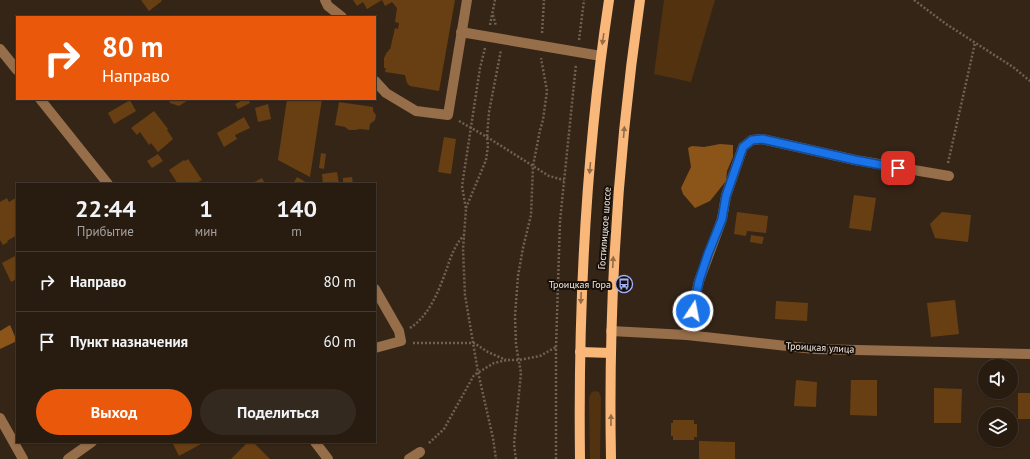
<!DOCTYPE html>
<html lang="ru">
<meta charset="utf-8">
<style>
body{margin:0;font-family:"PT Sans",sans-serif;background:#34291f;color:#f1f3f6;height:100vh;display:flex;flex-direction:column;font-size:15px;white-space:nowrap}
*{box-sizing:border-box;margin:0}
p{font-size:13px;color:#a5a19f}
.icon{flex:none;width:22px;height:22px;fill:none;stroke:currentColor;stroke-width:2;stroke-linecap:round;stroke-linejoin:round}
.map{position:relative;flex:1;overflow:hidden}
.details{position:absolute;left:16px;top:183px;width:360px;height:260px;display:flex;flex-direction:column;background:#281c11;border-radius:0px;box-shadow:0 1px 3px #0004,0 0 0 1px #443a31}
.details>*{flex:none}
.hud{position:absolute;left:16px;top:16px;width:360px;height:84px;border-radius:0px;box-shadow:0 1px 3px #0004,0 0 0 1px #443a31;background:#ea580c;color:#fff;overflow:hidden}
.controls{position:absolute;left:978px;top:359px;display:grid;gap:8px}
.controls a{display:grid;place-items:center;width:40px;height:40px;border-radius:50%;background:#281c11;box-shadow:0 1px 3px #0004,0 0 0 1px #443a31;font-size:20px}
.pin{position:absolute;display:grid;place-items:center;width:34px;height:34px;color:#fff;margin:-17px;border-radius:8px;box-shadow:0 2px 6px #0006}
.me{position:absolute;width:44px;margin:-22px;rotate:11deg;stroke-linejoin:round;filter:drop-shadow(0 0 3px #0008)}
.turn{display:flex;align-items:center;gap:14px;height:84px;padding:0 20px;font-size:18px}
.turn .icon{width:52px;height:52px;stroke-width:2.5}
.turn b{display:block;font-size:28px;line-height:34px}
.eta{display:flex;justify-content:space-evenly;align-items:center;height:68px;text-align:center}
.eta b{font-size:24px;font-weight:600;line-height:28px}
.button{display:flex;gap:8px;margin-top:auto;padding:8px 20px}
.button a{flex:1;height:46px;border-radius:24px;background:#ea580c;color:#fff;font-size:16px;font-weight:600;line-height:46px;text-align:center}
.button a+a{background:#34291f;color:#f1f3f6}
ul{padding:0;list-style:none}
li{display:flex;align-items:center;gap:12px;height:60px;padding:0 20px;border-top:1px solid #443a31}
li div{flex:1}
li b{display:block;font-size:15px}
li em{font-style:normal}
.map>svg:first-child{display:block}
.green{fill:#52320f}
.water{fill:#8b551a}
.building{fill:#683f13}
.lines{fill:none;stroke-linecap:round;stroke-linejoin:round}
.path{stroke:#6f6154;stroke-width:2.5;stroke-dasharray:2 2;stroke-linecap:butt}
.minor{stroke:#966e49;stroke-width:10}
.major{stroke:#f9b87a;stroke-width:10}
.oneway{fill:#936c48}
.route-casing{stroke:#114b97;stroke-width:10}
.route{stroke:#1a73e8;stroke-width:7}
.labels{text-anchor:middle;stroke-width:4;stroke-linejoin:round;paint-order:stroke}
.street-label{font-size:10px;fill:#f2e7de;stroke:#17100a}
.poi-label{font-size:10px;fill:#f2e7de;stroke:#17100a;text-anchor:end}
</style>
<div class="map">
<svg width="1030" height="459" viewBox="0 0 1030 459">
<rect width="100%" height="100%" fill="#352517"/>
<g class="green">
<path d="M664,0H715L691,82L654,74Z"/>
<path d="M594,391L599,392L601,398L600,459H590L589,398L591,393Z"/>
</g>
<g class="water">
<path d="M720,144L733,145V157L727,171L726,181L710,201L695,208L683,194L681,188L691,167L688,148L692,146L704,147Z"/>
<path d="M10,325L17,341L0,349V331Z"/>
</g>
<g class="building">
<path d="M141,0H161L162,1L149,11Z"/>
<path d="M353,0H455L439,91L410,86L407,83L405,75L385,72L386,68H384V58L387,52H388L389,49L390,50L395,28L398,29L399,23L395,22L397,8L392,2L385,6L382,0L367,9L363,2L357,6Z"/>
<path d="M168,99H190L179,106L170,103Z"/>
<path d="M245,99H248L250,103L238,109L235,104Z"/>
<path d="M287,99H322L310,177L278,160Z"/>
<path d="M130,100L136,111L114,124L108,113Z"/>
<path d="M339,102L373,107V111L376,115L375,120L370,124L369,130L360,129L355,130H349L345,127L335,125Z"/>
<path d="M268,104L271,119L258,122L255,108Z"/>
<path d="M154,111L168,129L167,130L173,139L158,152L151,143L149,145L140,132L137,135L131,128Z"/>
<path d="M244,117L250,128L235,135L237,139L224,147L217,133Z"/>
<path d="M444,137L456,139L451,174L438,172Z"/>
<path d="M321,153L326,154L324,169L319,168Z"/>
<path d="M158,154L163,161L152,168L147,161Z"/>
<path d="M188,159L202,180L198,182L199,184H178L169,170L184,160L185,161Z"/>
<path d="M337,172L339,184H323L322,174Z"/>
<path d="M297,177L309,184H293Z"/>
<path d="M352,177L353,184H343V178Z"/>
<path d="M262,178L265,184H251Z"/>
<path d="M854,195L876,198L871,231L849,228Z"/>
<path d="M17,197V235L7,241L8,242L3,245L0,240V202L7,198L9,202Z"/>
<path d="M737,212L768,216L766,233L747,231L746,236L734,234Z"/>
<path d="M942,212L971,215L968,242L935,238L930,224Z"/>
<path d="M751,235L764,237L762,244L750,242Z"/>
<path d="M17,255V279L11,282L2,263Z"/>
<path d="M955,300L959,334L931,337L927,303Z"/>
<path d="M776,301L808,303L807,321L775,319Z"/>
<path d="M796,380L817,382L816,407L794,406Z"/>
<path d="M851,380H877V416L850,415Z"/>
<path d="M934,388L962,389L961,423H934Z"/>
<rect x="1018" y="393" width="12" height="26"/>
<path d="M673,420H694V424H697V437H694V440H673V436H671V423H673Z"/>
<path d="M699,441L735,442V459H699Z"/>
<path d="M172,442H200L201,444L179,456Z"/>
<path d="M248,442H253L270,459H231Z"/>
</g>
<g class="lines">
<g class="path">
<path d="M914,0L946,24L1013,67L1030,81"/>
<path d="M493,15L496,26"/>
<path d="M490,25L495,0"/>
<path d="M542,33L544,0"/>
<path d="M579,40L584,0"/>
<path d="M485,48L480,68L462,186L466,209L463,249L465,295L478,372L493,438L496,459"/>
<path d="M459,121L487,137L549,176L564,180"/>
<path d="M948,163L975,43"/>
<path d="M466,208L486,160L488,146L487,137L489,112L501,50"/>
<path d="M410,328C430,315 439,290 447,268C451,256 455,245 464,235"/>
<path d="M413,343H474L488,352L506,360"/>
<path d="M429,443L444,429L474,375L494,363L507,360H519L540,356L556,347"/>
<path d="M516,459L514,444L521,373L516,345L515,316L518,276L523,248L531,215L533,166L540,130L543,120L547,91L541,58"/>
<path d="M556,459V347L560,221L576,64"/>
</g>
<g class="minor">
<path d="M325,0L328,6L342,17"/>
<path d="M461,32L601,56"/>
<path d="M0,49L17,70"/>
<path d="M375,81L386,93L416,111L448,115L467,0"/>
<path d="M40,99L108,184"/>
<path d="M375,289L399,331L401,341L375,348"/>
<path d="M611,331L687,335L814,349L1030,354"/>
<path d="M687,335L699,281L722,219L726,196L743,147L752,140L762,139L855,160L949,176"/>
<path d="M0,418L23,459"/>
<path d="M315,442L328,459"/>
<path d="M68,459L92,442"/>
<path d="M409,459L420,452"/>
</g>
<g class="major">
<path d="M580,352L611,353"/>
<path d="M580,459C578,305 586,152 609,0"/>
<path d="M611,459C608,305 618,152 640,0"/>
</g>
</g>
<defs><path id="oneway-solid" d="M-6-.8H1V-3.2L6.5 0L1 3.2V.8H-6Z"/></defs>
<g class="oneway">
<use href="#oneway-solid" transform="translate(603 39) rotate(98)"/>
<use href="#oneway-solid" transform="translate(624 132) rotate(-85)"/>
<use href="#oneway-solid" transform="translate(590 168) rotate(95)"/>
<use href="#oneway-solid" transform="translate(613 262) rotate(-87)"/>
<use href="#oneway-solid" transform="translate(581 298) rotate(92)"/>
<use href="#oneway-solid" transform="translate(611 420) rotate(-90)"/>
</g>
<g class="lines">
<g class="route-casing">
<path id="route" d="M693,311L699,281L708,254L722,219L726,196L743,147L752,140L762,139L855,160L898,168"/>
</g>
<use href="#route" class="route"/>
</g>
<defs>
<g id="bus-ring" transform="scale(0.9)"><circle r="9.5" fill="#17100a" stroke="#a2b2fd" stroke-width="1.5"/><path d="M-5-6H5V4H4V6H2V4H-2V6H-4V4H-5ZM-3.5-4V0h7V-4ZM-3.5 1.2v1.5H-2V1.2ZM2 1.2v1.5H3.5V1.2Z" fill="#a2b2fd"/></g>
</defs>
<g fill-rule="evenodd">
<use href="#bus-ring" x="624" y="284"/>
</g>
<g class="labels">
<g class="street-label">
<text transform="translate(604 228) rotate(-86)" y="4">Гостилицкое шоссе</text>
<text transform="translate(820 347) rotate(3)" y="4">Троицкая улица</text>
</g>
<g class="poi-label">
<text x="611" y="288">Троицкая Гора</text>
</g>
</g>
</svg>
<div class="controls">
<a><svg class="icon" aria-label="sound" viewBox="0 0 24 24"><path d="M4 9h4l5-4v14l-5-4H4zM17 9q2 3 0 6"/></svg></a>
<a><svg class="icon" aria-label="layers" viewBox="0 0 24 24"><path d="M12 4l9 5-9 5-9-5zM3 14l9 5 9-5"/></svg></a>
</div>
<div class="pin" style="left:898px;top:168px;background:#d93025"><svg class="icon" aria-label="arrive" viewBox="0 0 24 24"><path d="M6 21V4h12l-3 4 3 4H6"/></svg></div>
<svg class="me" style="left:693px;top:311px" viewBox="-20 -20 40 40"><circle r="17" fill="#1a73e8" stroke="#fff" stroke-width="3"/><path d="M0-11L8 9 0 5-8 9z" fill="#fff"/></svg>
<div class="hud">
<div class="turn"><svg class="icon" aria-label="right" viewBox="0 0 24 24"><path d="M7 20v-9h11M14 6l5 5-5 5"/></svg><div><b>80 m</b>Направо</div></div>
</div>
<section class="details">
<div class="eta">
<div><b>22:44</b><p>Прибытие</p></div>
<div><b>1</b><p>мин</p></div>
<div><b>140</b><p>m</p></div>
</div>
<ul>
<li><svg class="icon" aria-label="right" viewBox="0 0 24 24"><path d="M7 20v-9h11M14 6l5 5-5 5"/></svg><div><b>Направо</b></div><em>80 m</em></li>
<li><svg class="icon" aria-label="arrive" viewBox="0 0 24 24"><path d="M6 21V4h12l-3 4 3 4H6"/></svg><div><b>Пункт назначения</b></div><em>60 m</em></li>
</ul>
<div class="button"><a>Выход</a><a>Поделиться</a></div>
</section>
</div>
